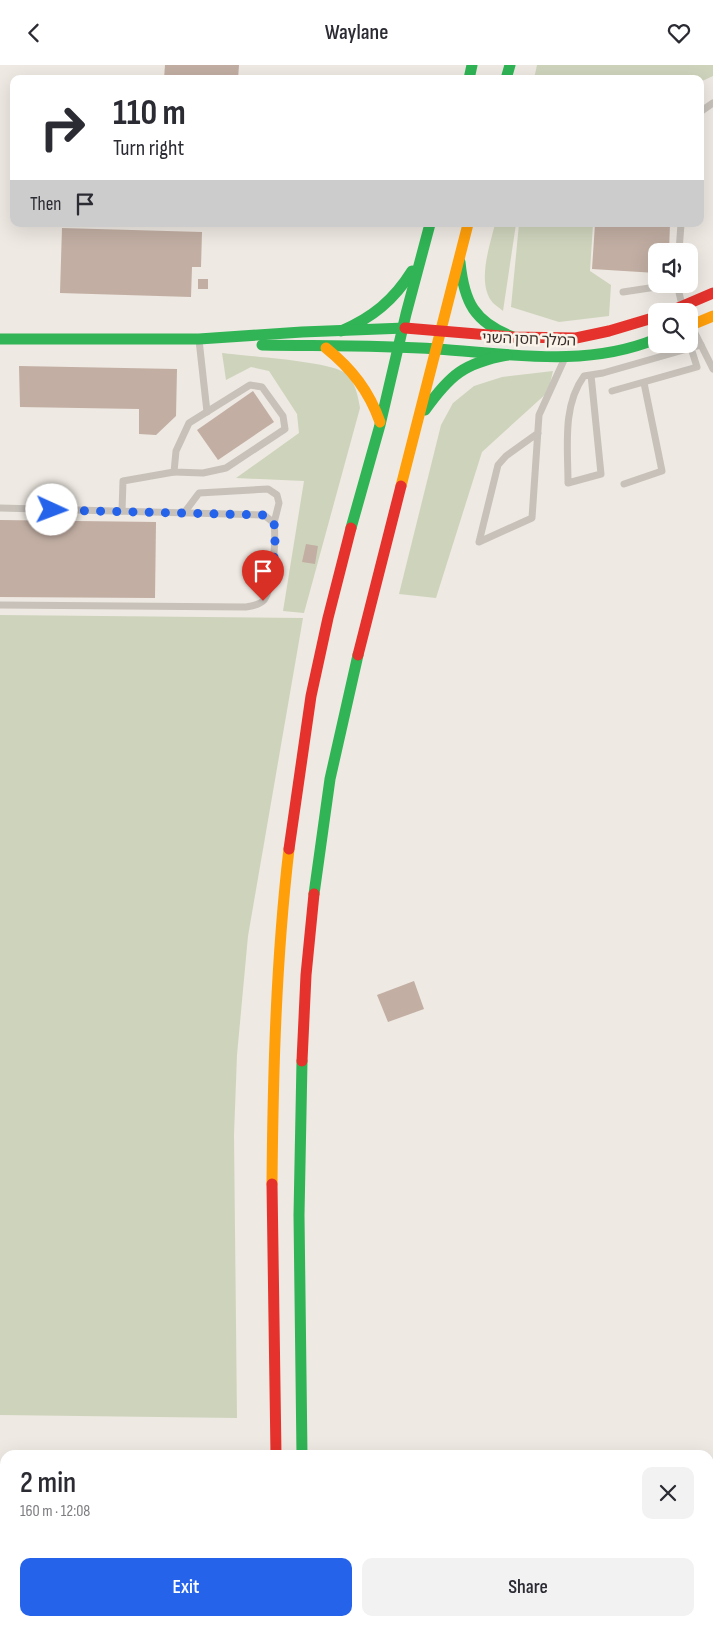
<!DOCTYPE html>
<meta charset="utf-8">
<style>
body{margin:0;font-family:"Sofia Sans Condensed","Noto Sans Hebrew",sans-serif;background:#f2f2f3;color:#2b2b33;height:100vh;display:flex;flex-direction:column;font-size:19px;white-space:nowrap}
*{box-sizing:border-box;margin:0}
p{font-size:16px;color:#7c7c81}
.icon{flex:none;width:28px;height:28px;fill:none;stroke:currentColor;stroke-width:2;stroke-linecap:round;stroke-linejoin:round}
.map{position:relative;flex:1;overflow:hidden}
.panel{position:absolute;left:0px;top:1385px;width:714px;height:176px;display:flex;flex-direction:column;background:#fff;border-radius:15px 15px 0 0;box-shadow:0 5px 20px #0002}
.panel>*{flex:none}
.banner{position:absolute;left:10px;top:10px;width:694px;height:152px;border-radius:10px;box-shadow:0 5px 20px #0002;background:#fff;color:#2b2b33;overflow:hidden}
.controls{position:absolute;left:648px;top:178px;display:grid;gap:10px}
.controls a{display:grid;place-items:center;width:50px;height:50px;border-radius:10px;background:#fff;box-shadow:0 5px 20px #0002;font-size:25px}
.pin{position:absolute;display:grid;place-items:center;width:42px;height:42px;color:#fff;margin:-51px -21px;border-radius:50% 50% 50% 0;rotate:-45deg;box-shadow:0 0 5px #0007}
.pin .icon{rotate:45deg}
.me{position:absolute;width:55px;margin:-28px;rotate:92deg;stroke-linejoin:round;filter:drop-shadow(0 0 4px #0008)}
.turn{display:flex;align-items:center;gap:18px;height:105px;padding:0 20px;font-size:22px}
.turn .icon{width:65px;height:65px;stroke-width:2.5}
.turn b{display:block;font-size:35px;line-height:42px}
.then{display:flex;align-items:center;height:48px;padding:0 20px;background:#0003;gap:10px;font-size:19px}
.round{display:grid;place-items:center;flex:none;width:52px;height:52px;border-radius:10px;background:#f2f2f3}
.overview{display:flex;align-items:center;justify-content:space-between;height:85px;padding:0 20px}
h1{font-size:30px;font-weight:600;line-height:38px}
.action{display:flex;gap:10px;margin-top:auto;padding:10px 20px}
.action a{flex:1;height:58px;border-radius:10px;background:#2563eb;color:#fff;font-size:20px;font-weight:600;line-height:58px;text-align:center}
.action a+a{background:#f2f2f3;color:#2b2b33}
header{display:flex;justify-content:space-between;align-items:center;height:65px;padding:0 20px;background:#fff;font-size:22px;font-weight:600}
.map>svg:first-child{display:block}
.green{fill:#ced4bc}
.building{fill:#c2aea3}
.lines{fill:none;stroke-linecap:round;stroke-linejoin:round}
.lane{stroke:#c7c1ba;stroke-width:7}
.fast{stroke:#30b455;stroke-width:11}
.slow{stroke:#ff9f0a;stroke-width:11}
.jam{stroke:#e5322d;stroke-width:11}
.route{stroke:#2563eb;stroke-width:9;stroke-dasharray:0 16.2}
.labels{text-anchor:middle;stroke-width:5;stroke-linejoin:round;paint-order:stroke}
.street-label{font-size:15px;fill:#382e29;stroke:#faf3ea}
</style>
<header><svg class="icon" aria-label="back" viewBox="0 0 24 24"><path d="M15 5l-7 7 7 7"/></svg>Waylane<svg class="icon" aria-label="heart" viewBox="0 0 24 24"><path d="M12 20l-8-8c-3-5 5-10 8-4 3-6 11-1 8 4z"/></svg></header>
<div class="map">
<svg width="713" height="1561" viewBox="0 0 713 1561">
<rect width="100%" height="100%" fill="#eee9e2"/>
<g class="green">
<path d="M537,0H713V11L700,17V14H534Z"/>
<path d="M495,159H516L503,246C500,243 496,241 493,238C476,219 490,180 495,159Z"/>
<path d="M519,159H593L590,206L611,220L609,251L559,257L511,242Z"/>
<path d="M222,288C244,291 330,296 345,308C355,315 358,331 360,343L304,548L283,546L304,416L236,413L299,368L297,349L269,306L251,302L226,315Z"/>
<path d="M553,306L548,327L482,387L436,533L399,529L441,360L453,338L474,321L502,312Z"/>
<path d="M0,550L303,553L248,871L237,990L234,1070L237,1353L0,1350Z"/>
</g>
<g class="building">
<path d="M165,0H239L238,14H164Z"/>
<path d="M595,159H670L669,186H656V208L592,204Z"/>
<path d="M62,163L202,167L201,202H192L191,232L60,228Z"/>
<rect x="198" y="214" width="10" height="10"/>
<path d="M19,301L177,304L176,351L156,370L139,369V344L20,342Z"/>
<path d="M253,326L274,357L218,395L197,365Z"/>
<path d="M0,455L156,457L155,533L0,532Z"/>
<path d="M306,479L318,481L315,499L302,497Z"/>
<path d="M414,916L424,944L388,957L377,930Z"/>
</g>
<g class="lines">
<g class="lane">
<path d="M700,47L713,38"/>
<path d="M679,186L681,159"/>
<path d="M677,219L682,240"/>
<path d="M623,227L676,219"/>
<path d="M692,262L713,304"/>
<path d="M199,275L207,347"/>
<path d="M591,310L601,409L568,418C568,383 562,341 584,311L603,308L701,280"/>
<path d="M250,320L262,322L283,351L285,364L226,403L203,408L174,407L176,386L189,358Z"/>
<path d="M612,326L697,302L691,283"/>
<path d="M538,368L506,391L498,400L479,477L532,453L539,350L564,295"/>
<path d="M624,419L662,406L644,318"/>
<path d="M0,443L264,450L274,458C276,473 273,524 264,535C260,540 252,541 246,542L0,540"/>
<path d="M122,446L123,416L174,407"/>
<path d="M184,448L199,428L268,424L277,430L279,438L274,458"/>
</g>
<g class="fast">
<path d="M469,14L472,0"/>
<path d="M506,14L510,0"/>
<path d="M460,197C464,237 474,257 513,272"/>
<path d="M341,266C372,253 394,235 412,206"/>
<path d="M0,274H199L302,267L405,263"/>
<path d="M262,280C320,281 379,280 437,284C510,289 586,303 656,274"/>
<path d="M425,345C450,310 464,298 507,290"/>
<path d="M351,463L380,360L406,249L430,159"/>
<path d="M314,829L330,714L358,590"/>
<path d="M302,996L299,1150L302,1390"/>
<path d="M279,1556V1561"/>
<path d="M305,1556V1561"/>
</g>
<g class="slow">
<path d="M689,261L713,251"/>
<path d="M326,283C352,304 369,326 380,357"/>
<path d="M401,421L468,159"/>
<path d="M272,1119C273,1007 276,895 289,784"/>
</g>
<g class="jam">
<path d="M671,246L713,228"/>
<path d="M405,263L513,272L576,273L609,266L656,252"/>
<path d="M358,590L401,421"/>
<path d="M289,784L311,631L328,553L351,463"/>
<path d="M302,996L306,910L314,829"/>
<path d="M272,1119L276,1390"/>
</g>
</g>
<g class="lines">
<path class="route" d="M52,445L264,450L274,458C277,481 273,515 263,536"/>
</g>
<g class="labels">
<g class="street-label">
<text transform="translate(529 274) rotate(2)" y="5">המלך חסן השני</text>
</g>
</g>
</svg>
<div class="controls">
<a><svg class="icon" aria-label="sound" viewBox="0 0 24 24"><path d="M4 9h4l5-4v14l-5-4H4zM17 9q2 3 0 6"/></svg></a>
<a><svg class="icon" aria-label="search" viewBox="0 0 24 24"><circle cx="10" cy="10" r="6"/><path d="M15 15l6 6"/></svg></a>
</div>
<div class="pin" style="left:263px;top:536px;background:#d93025"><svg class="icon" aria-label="arrive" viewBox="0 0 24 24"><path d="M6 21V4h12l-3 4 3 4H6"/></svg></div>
<svg class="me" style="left:52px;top:445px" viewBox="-20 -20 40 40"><circle r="19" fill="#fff"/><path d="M0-13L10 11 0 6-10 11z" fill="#2563eb"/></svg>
<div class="banner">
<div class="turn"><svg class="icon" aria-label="right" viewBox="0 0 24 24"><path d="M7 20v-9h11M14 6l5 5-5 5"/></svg><div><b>110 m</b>Turn right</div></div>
<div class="then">Then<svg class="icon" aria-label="arrive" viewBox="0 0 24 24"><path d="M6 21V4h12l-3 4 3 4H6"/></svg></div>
</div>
<section class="panel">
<div class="overview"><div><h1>2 min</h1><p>160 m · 12:08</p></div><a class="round"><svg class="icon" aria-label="close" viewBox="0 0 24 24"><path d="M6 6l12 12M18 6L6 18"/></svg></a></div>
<div class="action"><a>Exit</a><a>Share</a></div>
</section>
</div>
